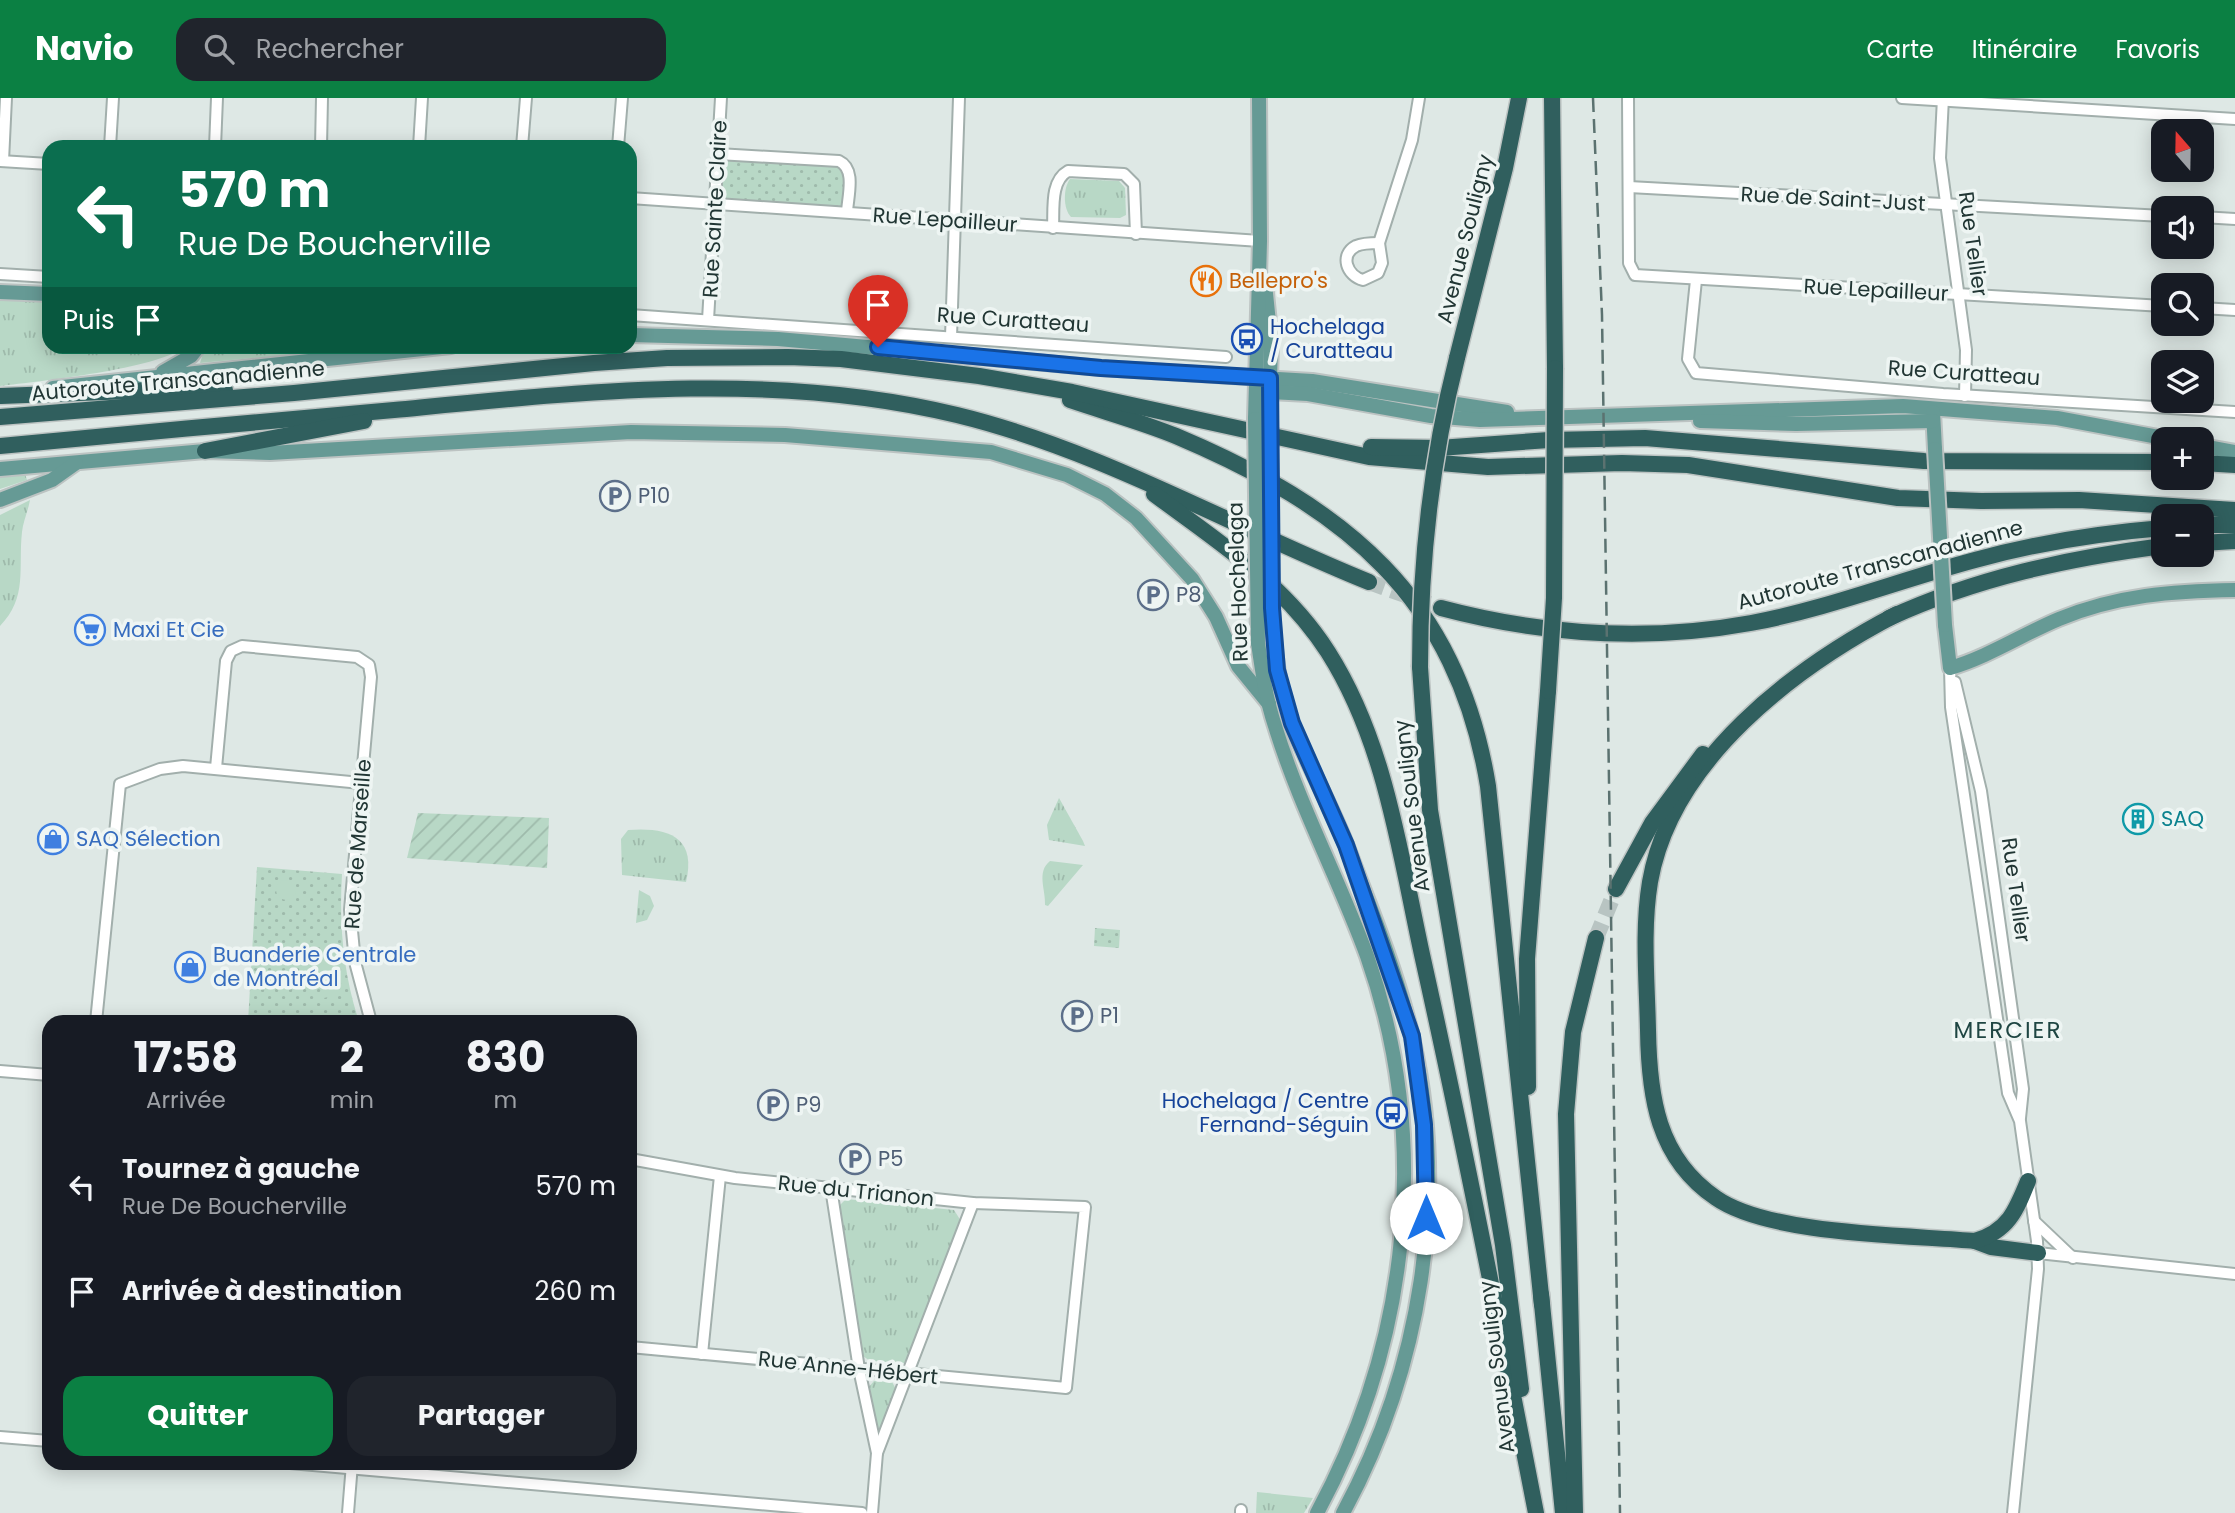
<!DOCTYPE html>
<html lang="fr">
<meta charset="utf-8">
<style>
body{margin:0;font-family:Poppins,sans-serif;background:#20242c;color:#f1f3f6;height:100vh;display:flex;flex-direction:column;font-size:26px;white-space:nowrap}
*{box-sizing:border-box;margin:0}
p{font-size:23px;color:#9ea1a6}
.icon{flex:none;width:38px;height:38px;fill:none;stroke:currentColor;stroke-width:2;stroke-linecap:round;stroke-linejoin:round}
.map{position:relative;flex:1;overflow:hidden}
.sheet{position:absolute;left:42px;top:917px;width:595px;height:455px;display:flex;flex-direction:column;background:#171b24;border-radius:21px;box-shadow:0 4px 18px #0003}
.sheet>*{flex:none}
.banner{position:absolute;left:42px;top:42px;width:595px;height:214px;border-radius:21px;box-shadow:0 4px 18px #0003;background:#0b6e4f;color:#fff;overflow:hidden}
.needle{width:46px;rotate:340deg}
.buttons{position:absolute;left:2151px;top:21px;display:grid;gap:14px}
.buttons a{display:grid;place-items:center;width:63px;height:63px;border-radius:14px;background:#171b24;box-shadow:0 4px 18px #0003;font-size:35px}
.pin{position:absolute;display:grid;place-items:center;width:60px;height:60px;color:#fff;margin:-72px -30px;border-radius:50% 50% 50% 0;rotate:-45deg;box-shadow:0 0 7px #0007}
.pin .icon{rotate:45deg}
.me{position:absolute;width:77px;margin:-38px;rotate:0deg;stroke-linejoin:round;filter:drop-shadow(0 0 5px #0008)}
.turn{display:flex;align-items:center;gap:24px;height:147px;padding:0 21px;font-size:32px}
.turn .icon{width:91px;height:91px;stroke-width:2.5}
.turn b{display:block;font-size:49px;line-height:60px}
.then{display:flex;align-items:center;height:66px;padding:0 21px;background:#0003;gap:14px;font-size:26px}
.eta{display:flex;justify-content:space-evenly;align-items:center;height:119px;text-align:center}
.eta b{font-size:42px;font-weight:700;line-height:49px}
.action{display:flex;gap:14px;margin-top:auto;padding:14px 21px}
.action a{flex:1;height:80px;border-radius:21px;background:#0b8043;color:#fff;font-size:28px;font-weight:700;line-height:80px;text-align:center}
.action a+a{background:#20242c;color:#f1f3f6}
ul{padding:0;list-style:none}
li{display:flex;align-items:center;gap:21px;height:105px;padding:0 21px}
li div{flex:1}
li b{display:block;font-size:26px}
li em{font-style:normal}
header{display:flex;align-items:center;gap:42px;box-sizing:border-box;height:98px;padding:0 35px;background:#0b8043;color:#fff}
header strong{font-size:33px}
nav{display:flex;gap:38px;margin-inline-start:auto;font-size:24px}
.search{width:490px;height:63px;background:#20242c;display:flex;align-items:center;gap:18px;box-sizing:border-box;padding:0 24px;border-radius:21px;color:#9ea1a6;font-size:26px}
.map>svg:first-child{display:block}
.grass{fill:url(#grass-tufts)}
.park{fill:url(#park-dots)}
.garden{fill:url(#garden-furrows)}
.pitch{fill:#b8d8c6}
.lines{fill:none;stroke-linecap:round;stroke-linejoin:round}
.highway-tunnel{stroke:#b8c4c2;stroke-width:16;stroke-dasharray:16 8;stroke-linecap:butt}
.minor-casing{stroke:#a2afac;stroke-width:14}
.major-casing{stroke:#bcc3c2;stroke-width:18}
.highway-casing{stroke:#bcc3c2;stroke-width:19}
.minor{stroke:#fff;stroke-width:10}
.major{stroke:#669a95;stroke-width:14}
.highway{stroke:#305f5e;stroke-width:16}
.rail{stroke:#5b7270;stroke-width:2.5;stroke-dasharray:14 7;stroke-linecap:butt}
.major-bridge-casing{stroke:#bcc3c2;stroke-width:18;stroke-linecap:butt}
.highway-bridge-casing{stroke:#bcc3c2;stroke-width:19;stroke-linecap:butt}
.major-bridge{stroke:#669a95;stroke-width:14}
.highway-bridge{stroke:#305f5e;stroke-width:16}
.route-casing{stroke:#114b97;stroke-width:18}
.route{stroke:#1a73e8;stroke-width:12}
.labels{text-anchor:middle;stroke-width:7;stroke-linejoin:round;paint-order:stroke}
.street-label{font-size:21px;fill:#213634;stroke:#eef5f3}
.food-label{font-size:21px;fill:#c56008;stroke:#eef5f3;text-anchor:start}
.transit-label{font-size:21px;fill:#164399;stroke:#eef5f3;text-anchor:start}
.service-label{font-size:21px;fill:#4e5e75;stroke:#eef5f3;text-anchor:start}
.shop-label{font-size:21px;fill:#366cbe;stroke:#eef5f3;text-anchor:start}
.culture-label{font-size:21px;fill:#0d838f;stroke:#eef5f3;text-anchor:start}
.neighbourhood-label{font-size:23px;letter-spacing:2px;fill:#1f4643;stroke:#eef5f3}
</style>
<header>
<strong>Navio</strong>
<div class="search"><svg class="icon" aria-label="search" viewBox="0 0 24 24"><circle cx="10" cy="10" r="6"/><path d="M15 15l6 6"/></svg>Rechercher</div>
<nav><a>Carte</a><a>Itinéraire</a><a>Favoris</a></nav>
</header>
<div class="map">
<svg width="2235" height="1415" viewBox="0 0 2235 1415">
<defs>
<pattern id="grass-tufts" width="24" height="20" patternUnits="userSpaceOnUse" patternTransform="scale(1.75)"><rect width="24" height="20" fill="#b8d8c6"/><path d="M3 7l-1-3M5 7V3M7 7l1-3M15 17l-1-3M17 17v-4M19 17l1-3" fill="none" stroke="#9ebaab"/></pattern>
<pattern id="park-dots" width="8" height="8" patternUnits="userSpaceOnUse" patternTransform="scale(1.75)"><rect width="8" height="8" fill="#b8d8c6"/><path d="M2 2h.1M6 6h.1" fill="none" stroke="#9ebaab" stroke-width="1.8" stroke-linecap="round"/></pattern>
<pattern id="garden-furrows" width="10" height="10" patternUnits="userSpaceOnUse" patternTransform="scale(1.75)"><rect width="10" height="10" fill="#b8d8c6"/><path d="M-1 1l2-2M0 10L10 0M9 11l2-2" fill="none" stroke="#9ebaab"/></pattern>
</defs>
<rect width="100%" height="100%" fill="#dee8e5"/>
<g class="grass">
<path d="M1070,81L1119,83L1125,90L1126,117L1120,120L1071,119C1063,111 1063,90 1070,81Z"/>
<path d="M0,201L49,203V248L185,249C156,271 41,283 0,288Z"/>
<path d="M205,249H370L200,265Z"/>
<path d="M25,376L27,382L0,391V379Z"/>
<path d="M30,402C28,413 23,424 22,434C18,471 28,499 0,528V417Z"/>
<path d="M1059,700L1083,743L1085,748L1049,742L1047,727Z"/>
<path d="M628,732C667,729 697,738 686,784L622,777L621,741Z"/>
<path d="M1050,763L1083,767L1048,808L1045,807C1046,792 1036,774 1050,763Z"/>
<path d="M639,792L650,798L654,808L647,822L636,825Z"/>
<path d="M846,1101L954,1112L961,1123L908,1263L904,1265L870,1263L863,1258L838,1109Z"/>
<path d="M874,1283L892,1284L897,1293L879,1340L868,1290Z"/>
<path d="M1257,1394L1313,1400L1304,1415H1256Z"/>
</g>
<g class="park">
<path d="M718,56L846,66L847,114L715,105Z"/>
<path d="M257,769L342,776C339,828 343,874 359,924H248Z"/>
<path d="M1095,830L1120,832L1119,850L1094,848Z"/>
</g>
<path class="garden" d="M418,715L549,720L547,770L407,760Z"/>
<g class="pitch">
<circle cx="286" cy="792" r="10"/>
<path d="M335,863L344,895L324,900L316,868Z"/>
</g>
<g class="lines">
<g class="highway-tunnel">
<path d="M1369,484L1441,510"/>
<path d="M1596,840L1616,791"/>
</g>
<g class="minor-casing">
<g id="minor">
<path d="M1628,0L1629,165L1635,177L2163,208"/>
<path d="M1902,0L2235,21"/>
<path d="M1943,0L1940,60L1966,252L1965,298"/>
<path d="M110,49L113,0"/>
<path d="M215,49L217,0"/>
<path d="M321,49L322,0"/>
<path d="M419,49L422,0"/>
<path d="M522,49L526,0"/>
<path d="M618,49L622,0"/>
<path d="M718,56L839,63C856,71 848,97 847,114"/>
<path d="M0,63L49,66"/>
<path d="M3,63L6,0"/>
<path d="M1629,89L2163,118"/>
<path d="M630,100L1260,143"/>
<path d="M2202,119L2235,121"/>
<path d="M1053,130C1054,111 1050,83 1068,73L1124,76L1134,86L1136,136"/>
<path d="M1379,145L1412,42L1419,0"/>
<path d="M1379,145L1382,165L1378,175L1363,182C1347,178 1339,157 1356,148C1363,145 1372,145 1379,145Z"/>
<path d="M0,176L49,179"/>
<path d="M1696,182L1688,261L1696,275L1943,296L2235,314"/>
<path d="M2202,210L2235,212"/>
<path d="M630,217L1226,259"/>
<path d="M708,222L721,0"/>
<path d="M951,239L959,0"/>
<path d="M1950,570L1951,609L2008,995L2020,1023L2037,1143L2038,1171L2013,1415"/>
<path d="M1955,584L1981,693L2023,991L2020,1020"/>
<path d="M216,670L226,563L231,553L242,548L357,559L369,567L371,579L350,812L355,864L371,924"/>
<path d="M96,924L120,686L160,671L183,668L361,685"/>
<path d="M0,973L49,977"/>
<path d="M630,1061L735,1080L973,1105L1085,1109L1066,1290L630,1249"/>
<path d="M831,1090L859,1271L877,1355L872,1415"/>
<path d="M2034,1123L2073,1160"/>
<path d="M2038,1155L2235,1176"/>
<path d="M702,1256L720,1078"/>
<path d="M0,1339L49,1343"/>
<path d="M877,1355L973,1105"/>
<path d="M290,1365L862,1415"/>
<path d="M348,1415L352,1366"/>
<path d="M1241,1415V1412"/>
</g>
</g>
<g class="major-casing">
<g id="major">
<path d="M1265,186L1271,244L1269,321"/>
<path d="M0,194L49,196"/>
<path d="M630,237L778,241L1101,270L1312,283L1507,314"/>
<path d="M163,274L191,258L199,248"/>
<path d="M1255,278L1269,294L1308,296L1431,318L1480,322L1903,308L2057,320L2169,341"/>
<path d="M53,290L451,248"/>
<path d="M1933,314L1935,351"/>
<path d="M1255,321L1260,143L1259,0"/>
<path d="M1700,323L1796,326L1933,323"/>
<path d="M2202,348L2235,354"/>
<path d="M0,371L205,353L270,355L631,334L785,337L991,354L1067,377L1105,396L1136,420L1192,481L1216,519L1238,568L1269,606"/>
<path d="M0,402L52,382L76,365"/>
<path d="M1272,510C1274,549 1277,587 1291,624C1307,667 1331,706 1347,749C1371,811 1397,875 1412,939C1449,1100 1421,1271 1343,1415"/>
<path d="M1945,527L1950,570C1988,559 2023,536 2059,521C2117,497 2173,493 2235,492"/>
<path d="M1258,545C1262,573 1266,601 1275,628C1299,707 1339,781 1367,858C1432,1043 1409,1245 1317,1415"/>
</g>
</g>
<g class="highway-casing">
<g id="highway">
<path d="M1552,0L1555,270"/>
<path d="M1457,260L1505,70L1519,0"/>
<path d="M1,298L182,291L225,292"/>
<path d="M1070,302C1105,314 1142,324 1176,338C1344,409 1457,498 1488,688L1542,1207"/>
<path d="M0,319L294,295L594,265L667,260L788,259L841,261L979,278L1072,294L1369,359L1488,369L1622,365L1688,367L1898,400L1981,403L2079,402L2235,412"/>
<path d="M0,348C131,335 263,324 394,312C581,294 772,272 957,317C1101,352 1232,429 1369,484"/>
<path d="M1371,349L1439,350L1549,342L1645,340L1924,363L2163,364"/>
<path d="M205,353L364,323"/>
<path d="M2202,365L2235,367"/>
<path d="M1154,396C1218,444 1284,485 1328,554C1386,645 1400,757 1423,861C1464,1045 1500,1230 1536,1415"/>
<path d="M2202,427H2235"/>
<path d="M2202,445L2235,443"/>
<path d="M1441,510C1543,537 1647,544 1751,525C1827,511 1900,482 1975,462C2037,445 2100,435 2163,430"/>
<path d="M1897,516C1795,569 1671,662 1650,784C1642,832 1647,883 1648,932C1649,998 1657,1060 1716,1100C1769,1137 1907,1137 1975,1143L1991,1149L2038,1155"/>
<path d="M1889,520C1976,480 2069,460 2163,448"/>
<path d="M1420,569L1430,712L1503,1147L1521,1291"/>
<path d="M1616,791L1652,725L1703,656"/>
<path d="M1528,989L1527,861L1548,593"/>
<path d="M1975,1143C2008,1133 2016,1113 2028,1083"/>
<path d="M1541,1196L1563,1415"/>
<path d="M1575,1415L1566,1016L1573,934L1596,840"/>
</g>
</g>
<use href="#minor" class="minor"/>
<use href="#major" class="major"/>
<use href="#highway" class="highway"/>
<path class="rail" d="M1593,0L1602,217L1620,1415"/>
<g class="major-bridge-casing">
<g id="major-bridge">
<path d="M1255,321L1258,545"/>
<path d="M1269,321L1272,510"/>
<path d="M1935,351L1945,527"/>
</g>
</g>
<g class="highway-bridge-casing">
<g id="highway-bridge">
<path d="M1420,569C1420,464 1431,362 1457,260"/>
<path d="M1548,593L1554,500L1555,270"/>
</g>
</g>
<use href="#major-bridge" class="major-bridge"/>
<use href="#highway-bridge" class="highway-bridge"/>
</g>
<g class="lines">
<g class="route-casing">
<path id="route" d="M878,249L1101,270L1270,280L1272,510L1277,572L1292,625L1346,747L1412,938L1424,1027L1426,1120"/>
</g>
<use href="#route" class="route"/>
</g>
<defs>
<g id="restaurant-ring" transform="scale(1.575)"><circle r="9.5" fill="#eef5f3" stroke="#e8710a" stroke-width="1.5"/><path d="M-5-6h1v4h1v-4h1v4h1v-4h1v5L-1.5 .5V6h-2V.5L-5-1ZM5-6V6H3V1.5H1.5Q1.5-4 5-6Z" fill="#e8710a"/></g>
<g id="bus-ring" transform="scale(1.575)"><circle r="9.5" fill="#eef5f3" stroke="#1a4fb4" stroke-width="1.5"/><path d="M-5-6H5V4H4V6H2V4H-2V6H-4V4H-5ZM-3.5-4V0h7V-4ZM-3.5 1.2v1.5H-2V1.2ZM2 1.2v1.5H3.5V1.2Z" fill="#1a4fb4"/></g>
<g id="parking-ring" transform="scale(1.575)"><circle r="9.5" fill="#eef5f3" stroke="#5c6f8a" stroke-width="1.5"/><path d="M-3.5-5.5H1a3.5 3.5 0 0 1 0 7H-1V5.5H-3.5ZM-1-3.4V-.6H.8a1.4 1.4 0 0 0 0-2.8Z" fill="#5c6f8a"/></g>
<g id="supermarket-ring" transform="scale(1.575)"><circle r="9.5" fill="#eef5f3" stroke="#3f7fe0" stroke-width="1.5"/><path d="M-6-5.5h2.5l.6 2H6L4.5 2H-2.5L-4.4-4H-6ZM-1.5 3.2a1.3 1.3 0 1 0 .1 0ZM3 3.2a1.3 1.3 0 1 0 .1 0Z" fill="#3f7fe0"/></g>
<g id="building-ring" transform="scale(1.575)"><circle r="9.5" fill="#eef5f3" stroke="#0f9aa8" stroke-width="1.5"/><path d="M-4-6H4V6H1V3H-1V6H-4ZM-2.5-4.3h1.7v1.8h-1.7ZM.8-4.3h1.7v1.8H.8ZM-2.5-1h1.7V.8h-1.7ZM.8-1h1.7V.8H.8Z" fill="#0f9aa8"/></g>
<g id="shop-ring" transform="scale(1.575)"><circle r="9.5" fill="#eef5f3" stroke="#3f7fe0" stroke-width="1.5"/><path d="M-5-2.5h2.3a2.7 3.5 0 0 1 5.4 0H5L5.5 6h-11ZM-1.5-2.5h3a1.5 2.3 0 0 0-3 0Z" fill="#3f7fe0"/></g>
</defs>
<g fill-rule="evenodd">
<use href="#restaurant-ring" x="1206" y="183"/>
<use href="#bus-ring" x="1247" y="241"/>
<use href="#parking-ring" x="615" y="398"/>
<use href="#parking-ring" x="1153" y="497"/>
<use href="#supermarket-ring" x="90" y="532"/>
<use href="#building-ring" x="2138" y="721"/>
<use href="#shop-ring" x="53" y="741"/>
<use href="#shop-ring" x="190" y="869"/>
<use href="#parking-ring" x="1077" y="918"/>
<use href="#parking-ring" x="773" y="1007"/>
<use href="#bus-ring" x="1392" y="1015"/>
<use href="#parking-ring" x="855" y="1061"/>
</g>
<g class="labels">
<g class="street-label">
<text transform="translate(1833 101) rotate(3)" y="7">Rue de Saint-Just</text>
<text transform="translate(715 111) rotate(-87)" y="7">Rue Sainte Claire</text>
<text transform="translate(945 122) rotate(4)" y="7">Rue Lepailleur</text>
<text transform="translate(1465 141) rotate(-76)" y="7">Avenue Souligny</text>
<text transform="translate(1973 146) rotate(82)" y="7">Rue Tellier</text>
<text transform="translate(1876 192) rotate(3)" y="7">Rue Lepailleur</text>
<text transform="translate(1013 222) rotate(4)" y="7">Rue Curatteau</text>
<text transform="translate(1964 275) rotate(4)" y="7">Rue Curatteau</text>
<text transform="translate(178 283) rotate(-5)" y="7">Autoroute Transcanadienne</text>
<text transform="translate(1880 467) rotate(-15)" y="7">Autoroute Transcanadienne</text>
<text transform="translate(1238 484) rotate(-92)" y="7">Rue Hochelaga</text>
<text transform="translate(1412 708) rotate(-97)" y="7">Avenue Souligny</text>
<text transform="translate(358 746) rotate(-86)" y="7">Rue de Marseille</text>
<text transform="translate(2016 792) rotate(82)" y="7">Rue Tellier</text>
<text transform="translate(856 1093) rotate(6)" y="7">Rue du Trianon</text>
<text transform="translate(1497 1269) rotate(-97)" y="7">Avenue Souligny</text>
<text transform="translate(848 1270) rotate(6)" y="7">Rue Anne-Hébert</text>
</g>
<g class="food-label">
<text x="1229" y="190">Bellepro's</text>
</g>
<g class="transit-label">
<text x="1270" y="236">Hochelaga<tspan x="1270" dy="24">/ Curatteau</tspan></text>
<text x="1369" y="1010" text-anchor="end">Hochelaga / Centre<tspan x="1369" dy="24">Fernand-Séguin</tspan></text>
</g>
<g class="service-label">
<text x="638" y="405">P10</text>
<text x="1176" y="504">P8</text>
<text x="1100" y="925">P1</text>
<text x="796" y="1014">P9</text>
<text x="878" y="1068">P5</text>
</g>
<g class="shop-label">
<text x="113" y="539">Maxi Et Cie</text>
<text x="76" y="748">SAQ Sélection</text>
<text x="213" y="864">Buanderie Centrale<tspan x="213" dy="24">de Montréal</tspan></text>
</g>
<g class="culture-label">
<text x="2161" y="728">SAQ</text>
</g>
<g class="neighbourhood-label">
<text x="2008" y="940">MERCIER</text>
</g>
</g>
</svg>
<div class="buttons">
<a><svg class="needle" viewBox="-14 -14 28 28"><path d="M0-13l5 13h-10z" fill="#e53935"/><path d="M0 13l5-13h-10z" fill="#9ea1a6"/></svg></a>
<a><svg class="icon" aria-label="sound" viewBox="0 0 24 24"><path d="M4 9h4l5-4v14l-5-4H4zM17 9q2 3 0 6"/></svg></a>
<a><svg class="icon" aria-label="search" viewBox="0 0 24 24"><circle cx="10" cy="10" r="6"/><path d="M15 15l6 6"/></svg></a>
<a><svg class="icon" aria-label="layers" viewBox="0 0 24 24"><path d="M12 4l9 5-9 5-9-5zM3 14l9 5 9-5"/></svg></a>
<a>+</a>
<a>−</a>
</div>
<div class="pin" style="left:878px;top:249px;background:#d93025"><svg class="icon" aria-label="arrive" viewBox="0 0 24 24"><path d="M6 21V4h12l-3 4 3 4H6"/></svg></div>
<svg class="me" style="left:1426px;top:1120px" viewBox="-20 -20 40 40"><circle r="19" fill="#fff"/><path d="M0-13L10 11 0 6-10 11z" fill="#1a73e8"/></svg>
<div class="banner">
<div class="turn"><svg class="icon" aria-label="left" viewBox="0 0 24 24"><path d="M17 20v-9H6M10 6l-5 5 5 5"/></svg><div><b>570 m</b>Rue De Boucherville</div></div>
<div class="then">Puis<svg class="icon" aria-label="arrive" viewBox="0 0 24 24"><path d="M6 21V4h12l-3 4 3 4H6"/></svg></div>
</div>
<section class="sheet">
<div class="eta">
<div><b>17:58</b><p>Arrivée</p></div>
<div><b>2</b><p>min</p></div>
<div><b>830</b><p>m</p></div>
</div>
<ul>
<li><svg class="icon" aria-label="left" viewBox="0 0 24 24"><path d="M17 20v-9H6M10 6l-5 5 5 5"/></svg><div><b>Tournez à gauche</b><p>Rue De Boucherville</p></div><em>570 m</em></li>
<li><svg class="icon" aria-label="arrive" viewBox="0 0 24 24"><path d="M6 21V4h12l-3 4 3 4H6"/></svg><div><b>Arrivée à destination</b></div><em>260 m</em></li>
</ul>
<div class="action"><a>Quitter</a><a>Partager</a></div>
</section>
</div>
